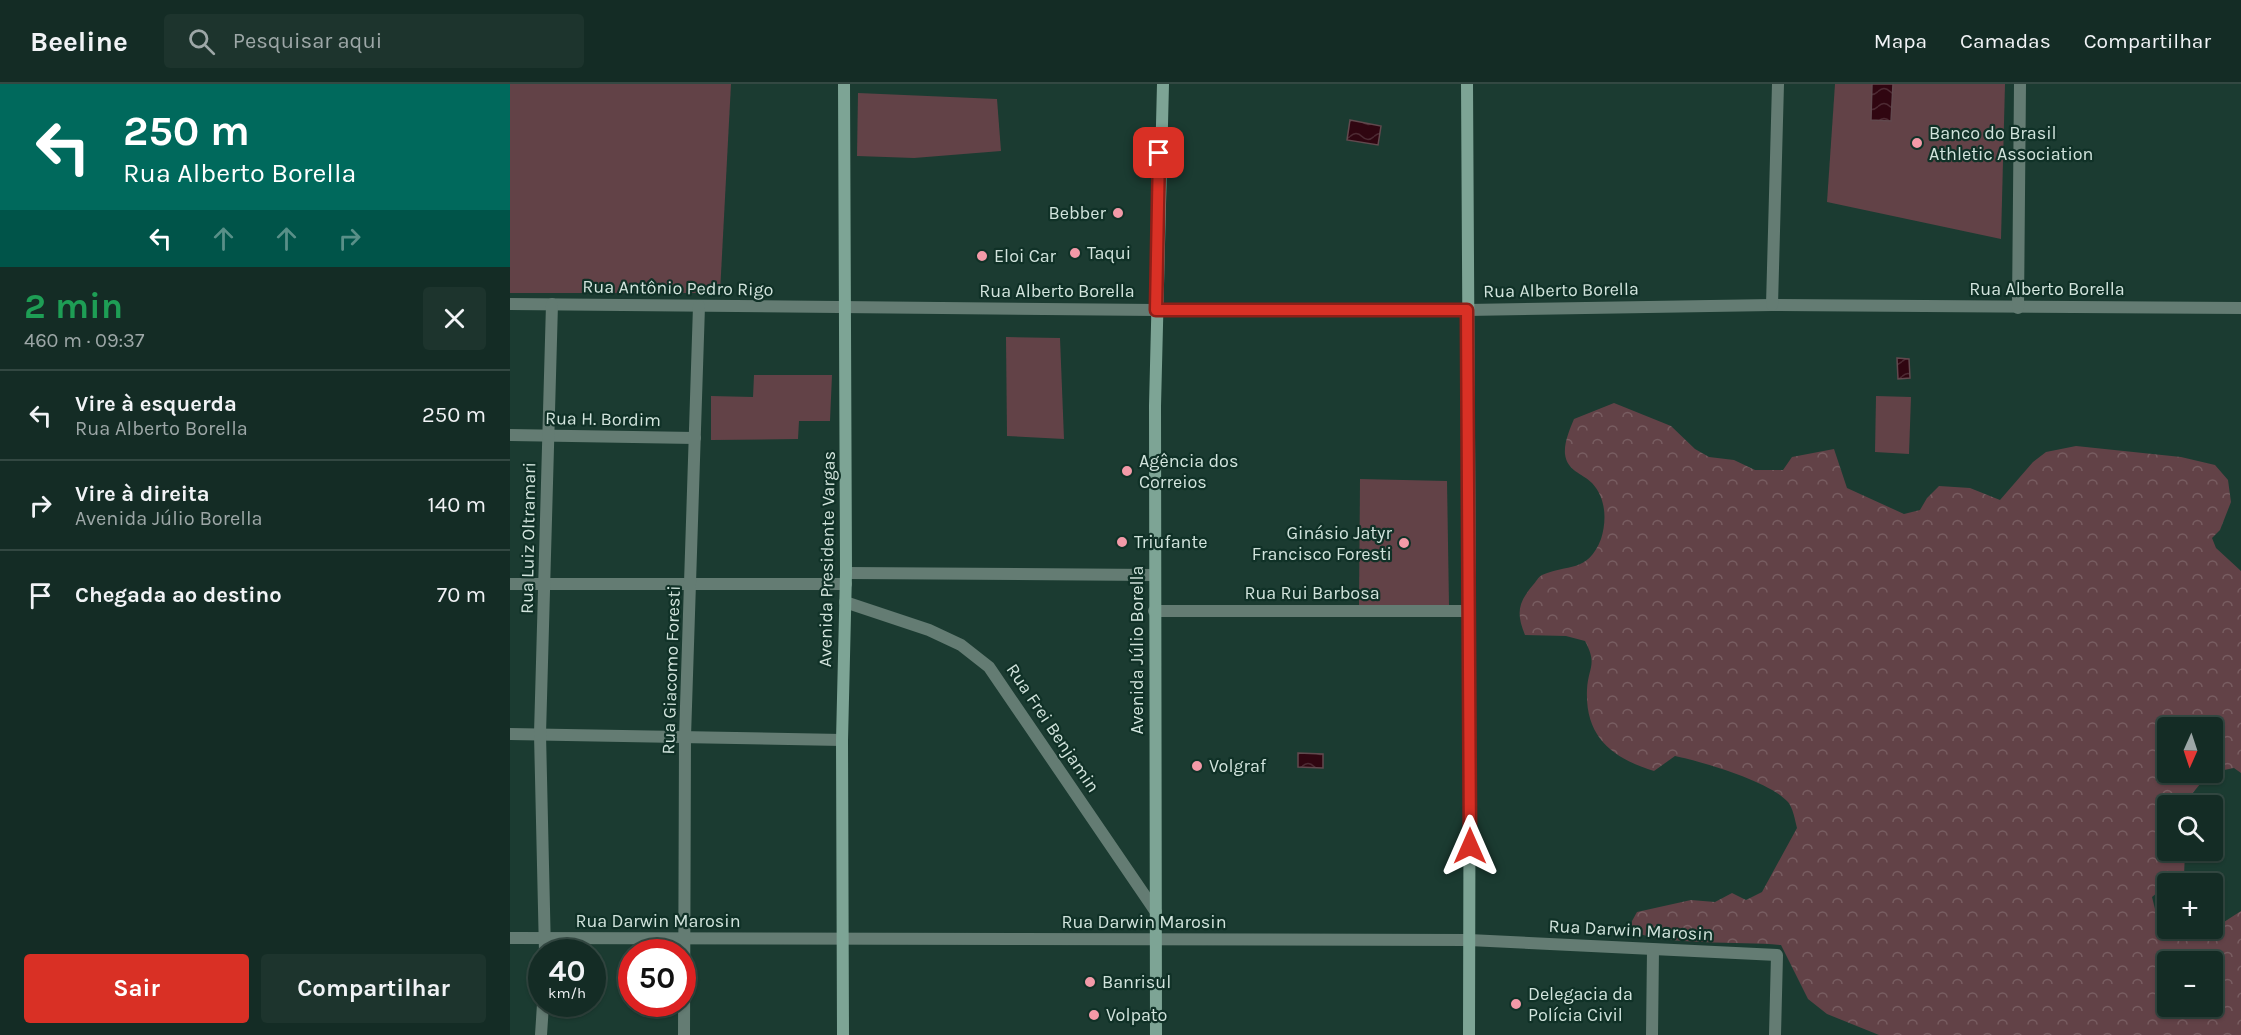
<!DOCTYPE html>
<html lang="pt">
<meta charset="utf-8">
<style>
body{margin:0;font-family:Karla,sans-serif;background:#1d342d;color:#f1f3f6;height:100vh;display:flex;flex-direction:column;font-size:22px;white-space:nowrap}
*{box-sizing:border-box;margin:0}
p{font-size:20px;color:#9da7a7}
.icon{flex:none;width:33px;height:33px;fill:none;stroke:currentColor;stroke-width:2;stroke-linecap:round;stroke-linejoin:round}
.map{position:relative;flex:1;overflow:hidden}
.details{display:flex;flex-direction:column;background:#142c25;width:510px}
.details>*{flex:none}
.top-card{background:#00695c;color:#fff;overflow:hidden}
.needle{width:39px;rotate:183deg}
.buttons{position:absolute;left:1647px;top:633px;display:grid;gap:12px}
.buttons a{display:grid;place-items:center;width:66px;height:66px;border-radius:6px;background:#142c25;box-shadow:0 2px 4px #0004,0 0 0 2px #334842;font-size:30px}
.speed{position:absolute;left:18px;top:855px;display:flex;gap:12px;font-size:30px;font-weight:700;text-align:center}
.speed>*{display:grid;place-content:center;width:78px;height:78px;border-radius:50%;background:#142c25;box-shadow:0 2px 4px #0004,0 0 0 2px #334842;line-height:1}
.speed small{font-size:15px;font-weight:400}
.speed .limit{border:9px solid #d22;background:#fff;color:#111}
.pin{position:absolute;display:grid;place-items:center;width:51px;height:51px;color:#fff;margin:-26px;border-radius:12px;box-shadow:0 3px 9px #0006}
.me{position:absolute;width:66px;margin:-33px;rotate:0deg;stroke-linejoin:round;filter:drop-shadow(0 0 4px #0008)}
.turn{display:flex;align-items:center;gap:21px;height:126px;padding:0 24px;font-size:27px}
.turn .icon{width:78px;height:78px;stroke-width:2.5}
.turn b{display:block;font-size:42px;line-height:51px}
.lanes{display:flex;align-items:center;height:57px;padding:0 24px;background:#0003;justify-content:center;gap:30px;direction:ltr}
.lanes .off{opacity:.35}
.round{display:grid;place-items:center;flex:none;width:63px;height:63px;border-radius:6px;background:#1d342d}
.headline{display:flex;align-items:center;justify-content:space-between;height:102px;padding:0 24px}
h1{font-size:36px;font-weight:700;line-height:45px;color:#1e9e55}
.action{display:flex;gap:12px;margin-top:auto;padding:12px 24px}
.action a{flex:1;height:69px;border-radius:6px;background:#d93025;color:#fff;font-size:24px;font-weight:700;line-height:69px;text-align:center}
.action a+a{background:#1d342d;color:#f1f3f6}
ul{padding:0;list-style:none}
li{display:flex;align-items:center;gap:18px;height:90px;padding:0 24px;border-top:2px solid #334842}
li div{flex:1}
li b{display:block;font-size:22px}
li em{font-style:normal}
header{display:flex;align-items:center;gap:36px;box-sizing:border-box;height:84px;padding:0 30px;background:#142c25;border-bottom:2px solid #334842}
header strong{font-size:28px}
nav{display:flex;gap:33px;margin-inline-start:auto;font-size:21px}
.search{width:420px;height:54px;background:#1d342d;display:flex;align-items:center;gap:15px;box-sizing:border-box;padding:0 21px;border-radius:6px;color:#9da7a7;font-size:22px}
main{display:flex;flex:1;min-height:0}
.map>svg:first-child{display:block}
.green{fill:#624247}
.forest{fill:url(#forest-crowns);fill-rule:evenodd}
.water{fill:url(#water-waves);stroke:#61494e;stroke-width:1.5}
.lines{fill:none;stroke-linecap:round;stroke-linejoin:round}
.street{stroke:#647c73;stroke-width:12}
.secondary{stroke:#7da495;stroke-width:12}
.route-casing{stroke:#8d1f18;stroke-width:15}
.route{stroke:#d93025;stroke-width:10}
.poi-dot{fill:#f39aa8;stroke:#103127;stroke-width:2}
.labels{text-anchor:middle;stroke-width:4.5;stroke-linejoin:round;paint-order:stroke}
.poi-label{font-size:18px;fill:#d2e4dd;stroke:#103127;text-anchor:start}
.street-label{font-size:18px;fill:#d2e4dd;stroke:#103127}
</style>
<header>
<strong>Beeline</strong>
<div class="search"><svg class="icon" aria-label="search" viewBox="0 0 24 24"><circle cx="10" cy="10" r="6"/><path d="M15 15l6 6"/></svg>Pesquisar aqui</div>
<nav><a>Mapa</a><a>Camadas</a><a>Compartilhar</a></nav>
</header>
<main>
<section class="details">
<div class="top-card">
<div class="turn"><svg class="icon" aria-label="left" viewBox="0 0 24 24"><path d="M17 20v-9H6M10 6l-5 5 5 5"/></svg><div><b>250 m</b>Rua Alberto Borella</div></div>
<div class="lanes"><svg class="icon" aria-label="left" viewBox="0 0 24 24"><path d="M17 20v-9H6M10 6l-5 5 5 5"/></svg><svg class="icon off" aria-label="ahead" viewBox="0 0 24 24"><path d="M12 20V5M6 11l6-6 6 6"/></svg><svg class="icon off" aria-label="ahead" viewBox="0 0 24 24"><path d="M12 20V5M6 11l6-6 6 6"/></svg><svg class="icon off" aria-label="right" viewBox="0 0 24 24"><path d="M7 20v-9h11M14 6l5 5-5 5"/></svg></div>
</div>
<div class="headline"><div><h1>2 min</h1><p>460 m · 09:37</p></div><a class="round"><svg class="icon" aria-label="close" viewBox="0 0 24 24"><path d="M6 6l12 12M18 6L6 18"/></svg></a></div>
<ul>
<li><svg class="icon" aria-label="left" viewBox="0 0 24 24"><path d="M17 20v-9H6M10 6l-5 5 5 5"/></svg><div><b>Vire à esquerda</b><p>Rua Alberto Borella</p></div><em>250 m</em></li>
<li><svg class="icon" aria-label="right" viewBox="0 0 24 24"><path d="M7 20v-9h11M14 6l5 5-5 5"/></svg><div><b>Vire à direita</b><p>Avenida Júlio Borella</p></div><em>140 m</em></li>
<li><svg class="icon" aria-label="arrive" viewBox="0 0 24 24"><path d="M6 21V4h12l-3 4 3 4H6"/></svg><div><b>Chegada ao destino</b></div><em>70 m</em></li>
</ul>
<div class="action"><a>Sair</a><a>Compartilhar</a></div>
</section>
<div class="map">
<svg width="1731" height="951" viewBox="0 0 1731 951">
<defs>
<pattern id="forest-crowns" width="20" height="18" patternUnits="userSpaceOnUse" patternTransform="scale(1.5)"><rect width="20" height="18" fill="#624247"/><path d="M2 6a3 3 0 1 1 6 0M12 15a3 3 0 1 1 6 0" fill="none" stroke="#785d61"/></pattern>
<pattern id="water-waves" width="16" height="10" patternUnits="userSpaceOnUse" patternTransform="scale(1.5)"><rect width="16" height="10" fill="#300611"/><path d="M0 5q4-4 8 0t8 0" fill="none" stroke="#4d2a33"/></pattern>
</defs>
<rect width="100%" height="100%" fill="#1b3b31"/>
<g class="green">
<path d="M0,0H221L210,209H0Z"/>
<path d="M1325,0H1495L1491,155L1317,118Z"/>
<path d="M348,9L487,15L491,67L404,74L347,72Z"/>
<path d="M496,253L550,254L554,355L497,352Z"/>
<path d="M244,291H322L320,337H289L288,355L201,356V312L243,313Z"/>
<path d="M1366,312L1401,313L1399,370L1365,368Z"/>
<path d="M850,395L937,397L939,521H849Z"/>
</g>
<path class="forest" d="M1104,319L1161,342L1185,365L1199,373L1224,376L1245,386H1273L1282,373L1324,365L1337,404L1394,430L1410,426L1417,414L1429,402L1460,404L1490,416L1523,378L1536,368L1566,362L1671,373L1705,381L1718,396L1721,418L1710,446L1702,454L1706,464L1731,487V689L1724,684L1699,689L1677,716V721L1658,722V766L1675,767L1674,792L1658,800L1642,813L1648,837L1657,839L1658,844L1703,845L1731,827V951H1369L1317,930L1298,915L1271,861C1232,857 1154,862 1122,847V837L1127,828L1181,816L1205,818L1222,809L1236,816L1252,808L1287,744C1285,736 1283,724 1278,718C1259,697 1193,678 1165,672L1144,687C1102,674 1075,653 1077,606C1078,583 1088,581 1075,557L1056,552L1015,551C1006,529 1008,519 1023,501C1026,498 1028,493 1032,491C1057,480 1078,489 1091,455C1097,436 1096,414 1082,399C1072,389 1057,387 1055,370C1054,358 1060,345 1064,335ZM1658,644H1702V688H1658ZM1658,878H1702V922H1658Z"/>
<g class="water">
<path d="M1362,0H1383L1381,37L1361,36Z"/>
<path d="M840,36L871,42L868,61L837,56Z"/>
<path d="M1387,274L1399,275L1400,294L1388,295Z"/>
<path d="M788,669L813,670V684L788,683Z"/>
</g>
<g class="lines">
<g class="street">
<path d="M0,220L646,226H957L1262,221L1731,224"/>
<path d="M1262,221L1268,0"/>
<path d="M1508,224L1510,0"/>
<path d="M0,351L185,354"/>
<path d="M336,489L644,491"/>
<path d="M0,500H336"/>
<path d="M335,518L419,546L451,561L479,583L646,828"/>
<path d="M644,527H960"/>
<path d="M0,650L332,656"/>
<path d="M0,854L959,856L1267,871L1265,951"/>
<path d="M35,868L30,650L42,220"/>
<path d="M31,951L33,920"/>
<path d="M174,951L175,653L189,222"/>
<path d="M1142,951L1143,866"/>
</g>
<g class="secondary">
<path d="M957,0L960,527L959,951"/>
<path d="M333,951L332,656L336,489L334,0"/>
<path d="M646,951L645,322L653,0"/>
</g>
</g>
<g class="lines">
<g class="route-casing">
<path id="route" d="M649,69L646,226H957L960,762"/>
</g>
<use href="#route" class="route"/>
</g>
<g class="poi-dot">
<circle cx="1407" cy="59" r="6"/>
<circle cx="608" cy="129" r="6"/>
<circle cx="565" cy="169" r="6"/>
<circle cx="472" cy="172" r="6"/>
<circle cx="617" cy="387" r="6"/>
<circle cx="612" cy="458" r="6"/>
<circle cx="894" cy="459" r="6"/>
<circle cx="687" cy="682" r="6"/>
<circle cx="580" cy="898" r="6"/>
<circle cx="1006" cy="920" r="6"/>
<circle cx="584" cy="931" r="6"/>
</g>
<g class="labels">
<g class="poi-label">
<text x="1419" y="55">Banco do Brasil<tspan x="1419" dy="21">Athletic Association</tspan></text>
<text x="596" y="135" text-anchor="end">Bebber</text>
<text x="577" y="175">Taqui</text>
<text x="484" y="178">Eloi Car</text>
<text x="629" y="383">Agência dos<tspan x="629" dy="21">Correios</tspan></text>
<text x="882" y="455" text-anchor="end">Ginásio Jatyr<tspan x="882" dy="21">Francisco Foresti</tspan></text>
<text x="624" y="464">Triufante</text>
<text x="699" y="688">Volgraf</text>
<text x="592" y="904">Banrisul</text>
<text x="1018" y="916">Delegacia da<tspan x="1018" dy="21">Polícia Civil</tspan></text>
<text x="596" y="937">Volpato</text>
</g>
<g class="street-label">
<text transform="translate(168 204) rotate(1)" y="6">Rua Antônio Pedro Rigo</text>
<text x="1537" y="211">Rua Alberto Borella</text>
<text transform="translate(1051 206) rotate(-1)" y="6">Rua Alberto Borella</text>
<text x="547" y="213">Rua Alberto Borella</text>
<text transform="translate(93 335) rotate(1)" y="6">Rua H. Bordim</text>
<text transform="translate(18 454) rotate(-89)" y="6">Rua Luiz Oltramari</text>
<text transform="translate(317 475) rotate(-89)" y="6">Avenida Presidente Vargas</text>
<text x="802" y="515">Rua Rui Barbosa</text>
<text transform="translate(627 566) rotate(-90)" y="6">Avenida Júlio Borella</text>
<text transform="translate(161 586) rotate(-88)" y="6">Rua Giacomo Foresti</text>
<text transform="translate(543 644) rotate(56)" y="6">Rua Frei Benjamin</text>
<text x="148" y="843">Rua Darwin Marosin</text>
<text x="634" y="844">Rua Darwin Marosin</text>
<text transform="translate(1121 846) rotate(3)" y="6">Rua Darwin Marosin</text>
</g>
</g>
</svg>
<div class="buttons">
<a><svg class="needle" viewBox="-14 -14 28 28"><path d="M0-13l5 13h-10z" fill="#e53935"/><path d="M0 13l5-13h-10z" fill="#9da7a7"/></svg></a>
<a><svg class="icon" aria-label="search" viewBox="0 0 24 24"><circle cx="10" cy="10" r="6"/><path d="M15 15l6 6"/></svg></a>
<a>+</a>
<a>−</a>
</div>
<div class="speed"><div>40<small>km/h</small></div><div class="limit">50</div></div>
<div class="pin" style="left:649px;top:69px;background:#d93025"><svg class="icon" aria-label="arrive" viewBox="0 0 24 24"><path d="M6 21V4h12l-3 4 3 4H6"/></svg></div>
<svg class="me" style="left:960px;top:762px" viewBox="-20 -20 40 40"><path d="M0-17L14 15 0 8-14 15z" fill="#d93025" stroke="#fff" stroke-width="4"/></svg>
</div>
</main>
